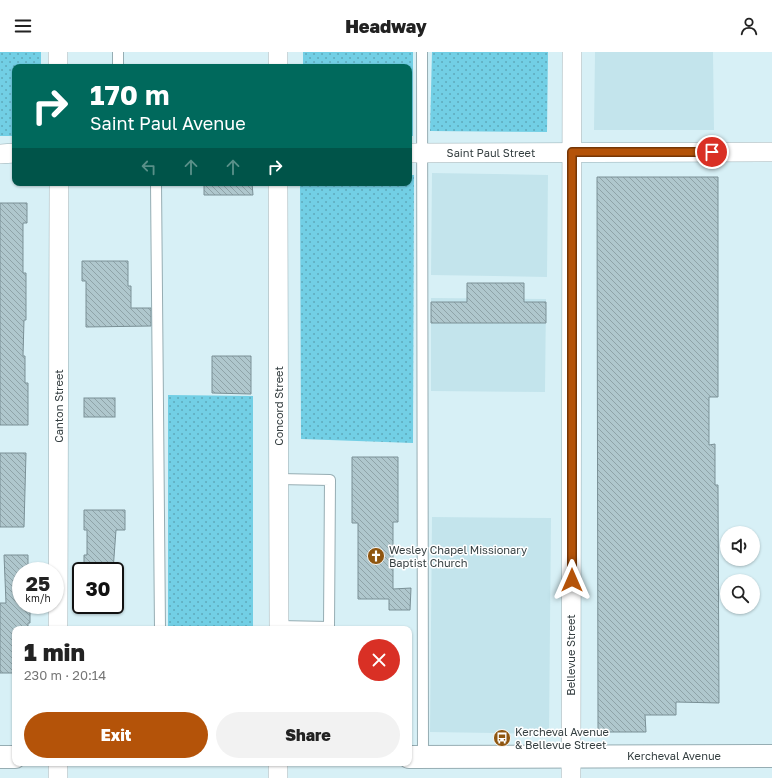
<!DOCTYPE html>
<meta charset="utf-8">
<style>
body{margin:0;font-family:"Golos Text",sans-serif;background:#f2f2f2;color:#222;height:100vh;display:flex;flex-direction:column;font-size:15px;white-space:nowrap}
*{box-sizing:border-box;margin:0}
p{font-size:13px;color:#767676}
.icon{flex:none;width:22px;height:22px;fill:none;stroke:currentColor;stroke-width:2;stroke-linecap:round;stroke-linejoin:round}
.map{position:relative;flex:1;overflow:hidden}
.details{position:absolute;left:12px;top:574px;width:400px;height:140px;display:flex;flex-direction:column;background:#fff;border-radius:8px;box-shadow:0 1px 3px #0004}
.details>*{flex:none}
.guide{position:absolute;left:12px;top:12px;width:400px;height:122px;border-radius:8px;box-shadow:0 1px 3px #0004;background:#00695c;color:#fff;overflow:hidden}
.tools{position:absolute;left:720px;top:474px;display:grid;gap:8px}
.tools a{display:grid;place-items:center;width:40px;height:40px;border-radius:50%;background:#fff;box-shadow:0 1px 3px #0004;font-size:20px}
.speed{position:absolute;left:12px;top:510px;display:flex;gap:8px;font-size:20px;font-weight:700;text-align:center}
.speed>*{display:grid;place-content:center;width:52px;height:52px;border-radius:50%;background:#fff;box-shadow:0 1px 3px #0004;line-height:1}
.speed small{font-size:10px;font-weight:400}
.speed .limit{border:2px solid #111;border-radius:6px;background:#fff;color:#111}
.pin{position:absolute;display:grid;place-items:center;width:34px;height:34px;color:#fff;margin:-17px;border:2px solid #fff;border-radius:50%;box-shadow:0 1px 4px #0007}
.me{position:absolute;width:44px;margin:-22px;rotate:0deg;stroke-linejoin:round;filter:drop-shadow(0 0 3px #0008)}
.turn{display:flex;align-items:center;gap:14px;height:84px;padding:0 12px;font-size:18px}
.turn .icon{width:52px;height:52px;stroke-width:2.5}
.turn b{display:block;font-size:28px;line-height:34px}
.lanes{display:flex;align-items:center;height:38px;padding:0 12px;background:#0003;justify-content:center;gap:20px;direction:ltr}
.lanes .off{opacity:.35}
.round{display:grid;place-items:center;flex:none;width:42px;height:42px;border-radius:21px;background:#f2f2f2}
.head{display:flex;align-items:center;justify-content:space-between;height:68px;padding:0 12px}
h1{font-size:24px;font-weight:800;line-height:30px}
.button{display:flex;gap:8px;margin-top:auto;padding:8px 12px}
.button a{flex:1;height:46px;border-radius:24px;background:#b45309;color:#fff;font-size:16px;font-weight:800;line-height:46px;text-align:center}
.button a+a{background:#f2f2f2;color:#222}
header{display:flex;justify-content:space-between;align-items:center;height:52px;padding:0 12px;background:#fff;font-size:18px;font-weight:800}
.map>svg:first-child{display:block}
.built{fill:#c3e4ec}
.grass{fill:url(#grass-dots)}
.building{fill:url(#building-back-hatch);stroke:#7a9096}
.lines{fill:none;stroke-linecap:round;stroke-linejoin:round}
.service-casing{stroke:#96adb3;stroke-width:12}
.minor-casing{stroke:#96adb3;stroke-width:20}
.tertiary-casing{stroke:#96adb3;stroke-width:24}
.service{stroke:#fff;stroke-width:10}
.minor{stroke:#fff;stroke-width:19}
.tertiary{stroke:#fff;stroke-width:22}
.route-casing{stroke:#753606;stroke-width:10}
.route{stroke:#b45309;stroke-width:7}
.labels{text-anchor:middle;stroke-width:3;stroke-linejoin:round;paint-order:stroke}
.street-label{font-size:11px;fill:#353f41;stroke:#fff}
.poi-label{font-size:11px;fill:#353f41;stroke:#fff;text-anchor:start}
</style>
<header><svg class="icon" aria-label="menu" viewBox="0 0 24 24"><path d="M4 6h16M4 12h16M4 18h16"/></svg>Headway<svg class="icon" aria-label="person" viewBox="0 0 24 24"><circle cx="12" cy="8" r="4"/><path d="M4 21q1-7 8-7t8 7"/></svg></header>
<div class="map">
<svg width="772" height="726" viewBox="0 0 772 726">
<defs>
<pattern id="grass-dots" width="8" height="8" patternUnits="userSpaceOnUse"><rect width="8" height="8" fill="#72cfe5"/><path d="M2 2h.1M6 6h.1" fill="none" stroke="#5ea9bb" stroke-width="1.8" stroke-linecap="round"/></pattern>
<pattern id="building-back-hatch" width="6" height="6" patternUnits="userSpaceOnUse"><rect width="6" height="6" fill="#afc7cd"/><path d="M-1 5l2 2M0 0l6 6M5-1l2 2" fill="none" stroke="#8fa3a8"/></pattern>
</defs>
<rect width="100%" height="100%" fill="#d7f0f6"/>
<g class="built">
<path d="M595,0H713L714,78H594Z"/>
<path d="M432,121L548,123L547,225L431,223Z"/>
<path d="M431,246L546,247L545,340L431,339Z"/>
<path d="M432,465L551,466L549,682L430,680Z"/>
<rect x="409" y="601" width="3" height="78"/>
</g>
<g class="grass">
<path d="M0,0H41V15H15V84H0Z"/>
<path d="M303,0H413V84H409V15H303Z"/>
<path d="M432,0H548L547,80L430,79Z"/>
<path d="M409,123H414L413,391L301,387L300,131H409Z"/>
<path d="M168,343L253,344V577H168Z"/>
</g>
<g class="building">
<path d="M597,125H718V345H709V393L715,392V433H718L719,651L676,650V663H645L646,680H598Z"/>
<path d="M204,131H252L253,143H204Z"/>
<path d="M0,151H27V171H23V221H26V268H24L23,304H25V331H28V373H0Z"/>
<path d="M82,209H128V234H131V256H151V274L86,275V229H82Z"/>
<path d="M467,231H524V250H546V271H431V250H467Z"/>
<path d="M212,304H251V342L212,341Z"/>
<rect x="84" y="346" width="31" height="19"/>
<path d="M0,401H26L24,475H0Z"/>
<path d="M352,405H398V470H393V537L411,536L410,558H389V547H358V471H352Z"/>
<path d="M84,458H125V478H116L113,519H84V503H87V478H84Z"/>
<path d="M4,503H28V519H21V553H30V571H28V577H15V621H0V551H6Z"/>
</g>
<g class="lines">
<g class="service-casing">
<g id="service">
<path d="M422,0L423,705"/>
<path d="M118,15V0"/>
<path d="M156,131L160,577"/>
<path d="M279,427L330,428L329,575L279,574"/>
</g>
</g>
<g class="minor-casing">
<g id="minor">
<path d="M58,0V15"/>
<path d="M278,0V15"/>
<path d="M409,101L772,100"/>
<path d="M0,102L15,101"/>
<path d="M278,131L279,577"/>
<path d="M58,577L59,131"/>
<path d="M58,711V726"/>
<path d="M278,711V726"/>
<path d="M571,726L572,0"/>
</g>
</g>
<g class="tertiary-casing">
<g id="tertiary">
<path d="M0,705H15"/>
<path d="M409,705L772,704"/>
</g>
</g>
<use href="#service" class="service"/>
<use href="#minor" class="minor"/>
<use href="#tertiary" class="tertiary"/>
</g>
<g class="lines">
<g class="route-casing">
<path id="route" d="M572,528V100H712"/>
</g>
<use href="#route" class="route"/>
</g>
<defs>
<g id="church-disc" transform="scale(0.9)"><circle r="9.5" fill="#8f5610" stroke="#fff"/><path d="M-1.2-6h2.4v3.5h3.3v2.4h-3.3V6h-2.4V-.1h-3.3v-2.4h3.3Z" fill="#fff"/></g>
<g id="bus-disc" transform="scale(0.9)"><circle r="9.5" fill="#8f5610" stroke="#fff"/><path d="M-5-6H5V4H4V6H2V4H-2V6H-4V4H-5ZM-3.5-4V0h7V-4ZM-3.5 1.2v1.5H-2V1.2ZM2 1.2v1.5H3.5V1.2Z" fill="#fff"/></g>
</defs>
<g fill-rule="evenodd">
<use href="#church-disc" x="376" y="504"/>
<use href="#bus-disc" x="502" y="686"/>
</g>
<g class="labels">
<g class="street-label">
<text x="491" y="105">Saint Paul Street</text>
<text transform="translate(59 354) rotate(-90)" y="4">Canton Street</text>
<text transform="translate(279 354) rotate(-90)" y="4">Concord Street</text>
<text transform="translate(571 603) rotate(-90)" y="4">Bellevue Street</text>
<text x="674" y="708">Kercheval Avenue</text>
</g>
<g class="poi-label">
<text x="389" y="502">Wesley Chapel Missionary<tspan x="389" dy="13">Baptist Church</tspan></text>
<text x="515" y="684">Kercheval Avenue<tspan x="515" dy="13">&amp; Bellevue Street</tspan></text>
</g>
</g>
</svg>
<div class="tools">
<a><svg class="icon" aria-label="sound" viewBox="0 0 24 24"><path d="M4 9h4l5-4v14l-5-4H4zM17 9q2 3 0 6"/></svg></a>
<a><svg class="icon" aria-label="search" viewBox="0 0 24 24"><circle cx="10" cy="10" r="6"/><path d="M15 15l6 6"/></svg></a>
</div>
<div class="speed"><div>25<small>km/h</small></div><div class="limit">30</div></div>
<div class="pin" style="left:712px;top:100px;background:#d93025"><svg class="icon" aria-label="arrive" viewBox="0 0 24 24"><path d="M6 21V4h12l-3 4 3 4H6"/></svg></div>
<svg class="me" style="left:572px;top:528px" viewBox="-20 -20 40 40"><path d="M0-17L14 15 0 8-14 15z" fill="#b45309" stroke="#fff" stroke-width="4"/></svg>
<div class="guide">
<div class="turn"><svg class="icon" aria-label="right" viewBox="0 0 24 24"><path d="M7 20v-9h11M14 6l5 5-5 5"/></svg><div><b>170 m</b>Saint Paul Avenue</div></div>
<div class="lanes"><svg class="icon off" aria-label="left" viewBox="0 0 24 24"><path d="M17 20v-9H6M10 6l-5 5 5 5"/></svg><svg class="icon off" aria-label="ahead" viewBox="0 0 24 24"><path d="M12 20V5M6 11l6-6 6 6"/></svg><svg class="icon off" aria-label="ahead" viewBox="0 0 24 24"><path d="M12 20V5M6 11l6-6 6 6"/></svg><svg class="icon" aria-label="right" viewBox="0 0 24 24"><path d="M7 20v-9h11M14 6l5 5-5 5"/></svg></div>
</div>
<section class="details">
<div class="head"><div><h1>1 min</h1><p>230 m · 20:14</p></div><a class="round" style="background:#d93025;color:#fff"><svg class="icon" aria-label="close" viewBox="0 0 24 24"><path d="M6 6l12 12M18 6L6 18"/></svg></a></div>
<div class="button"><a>Exit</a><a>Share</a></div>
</section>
</div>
